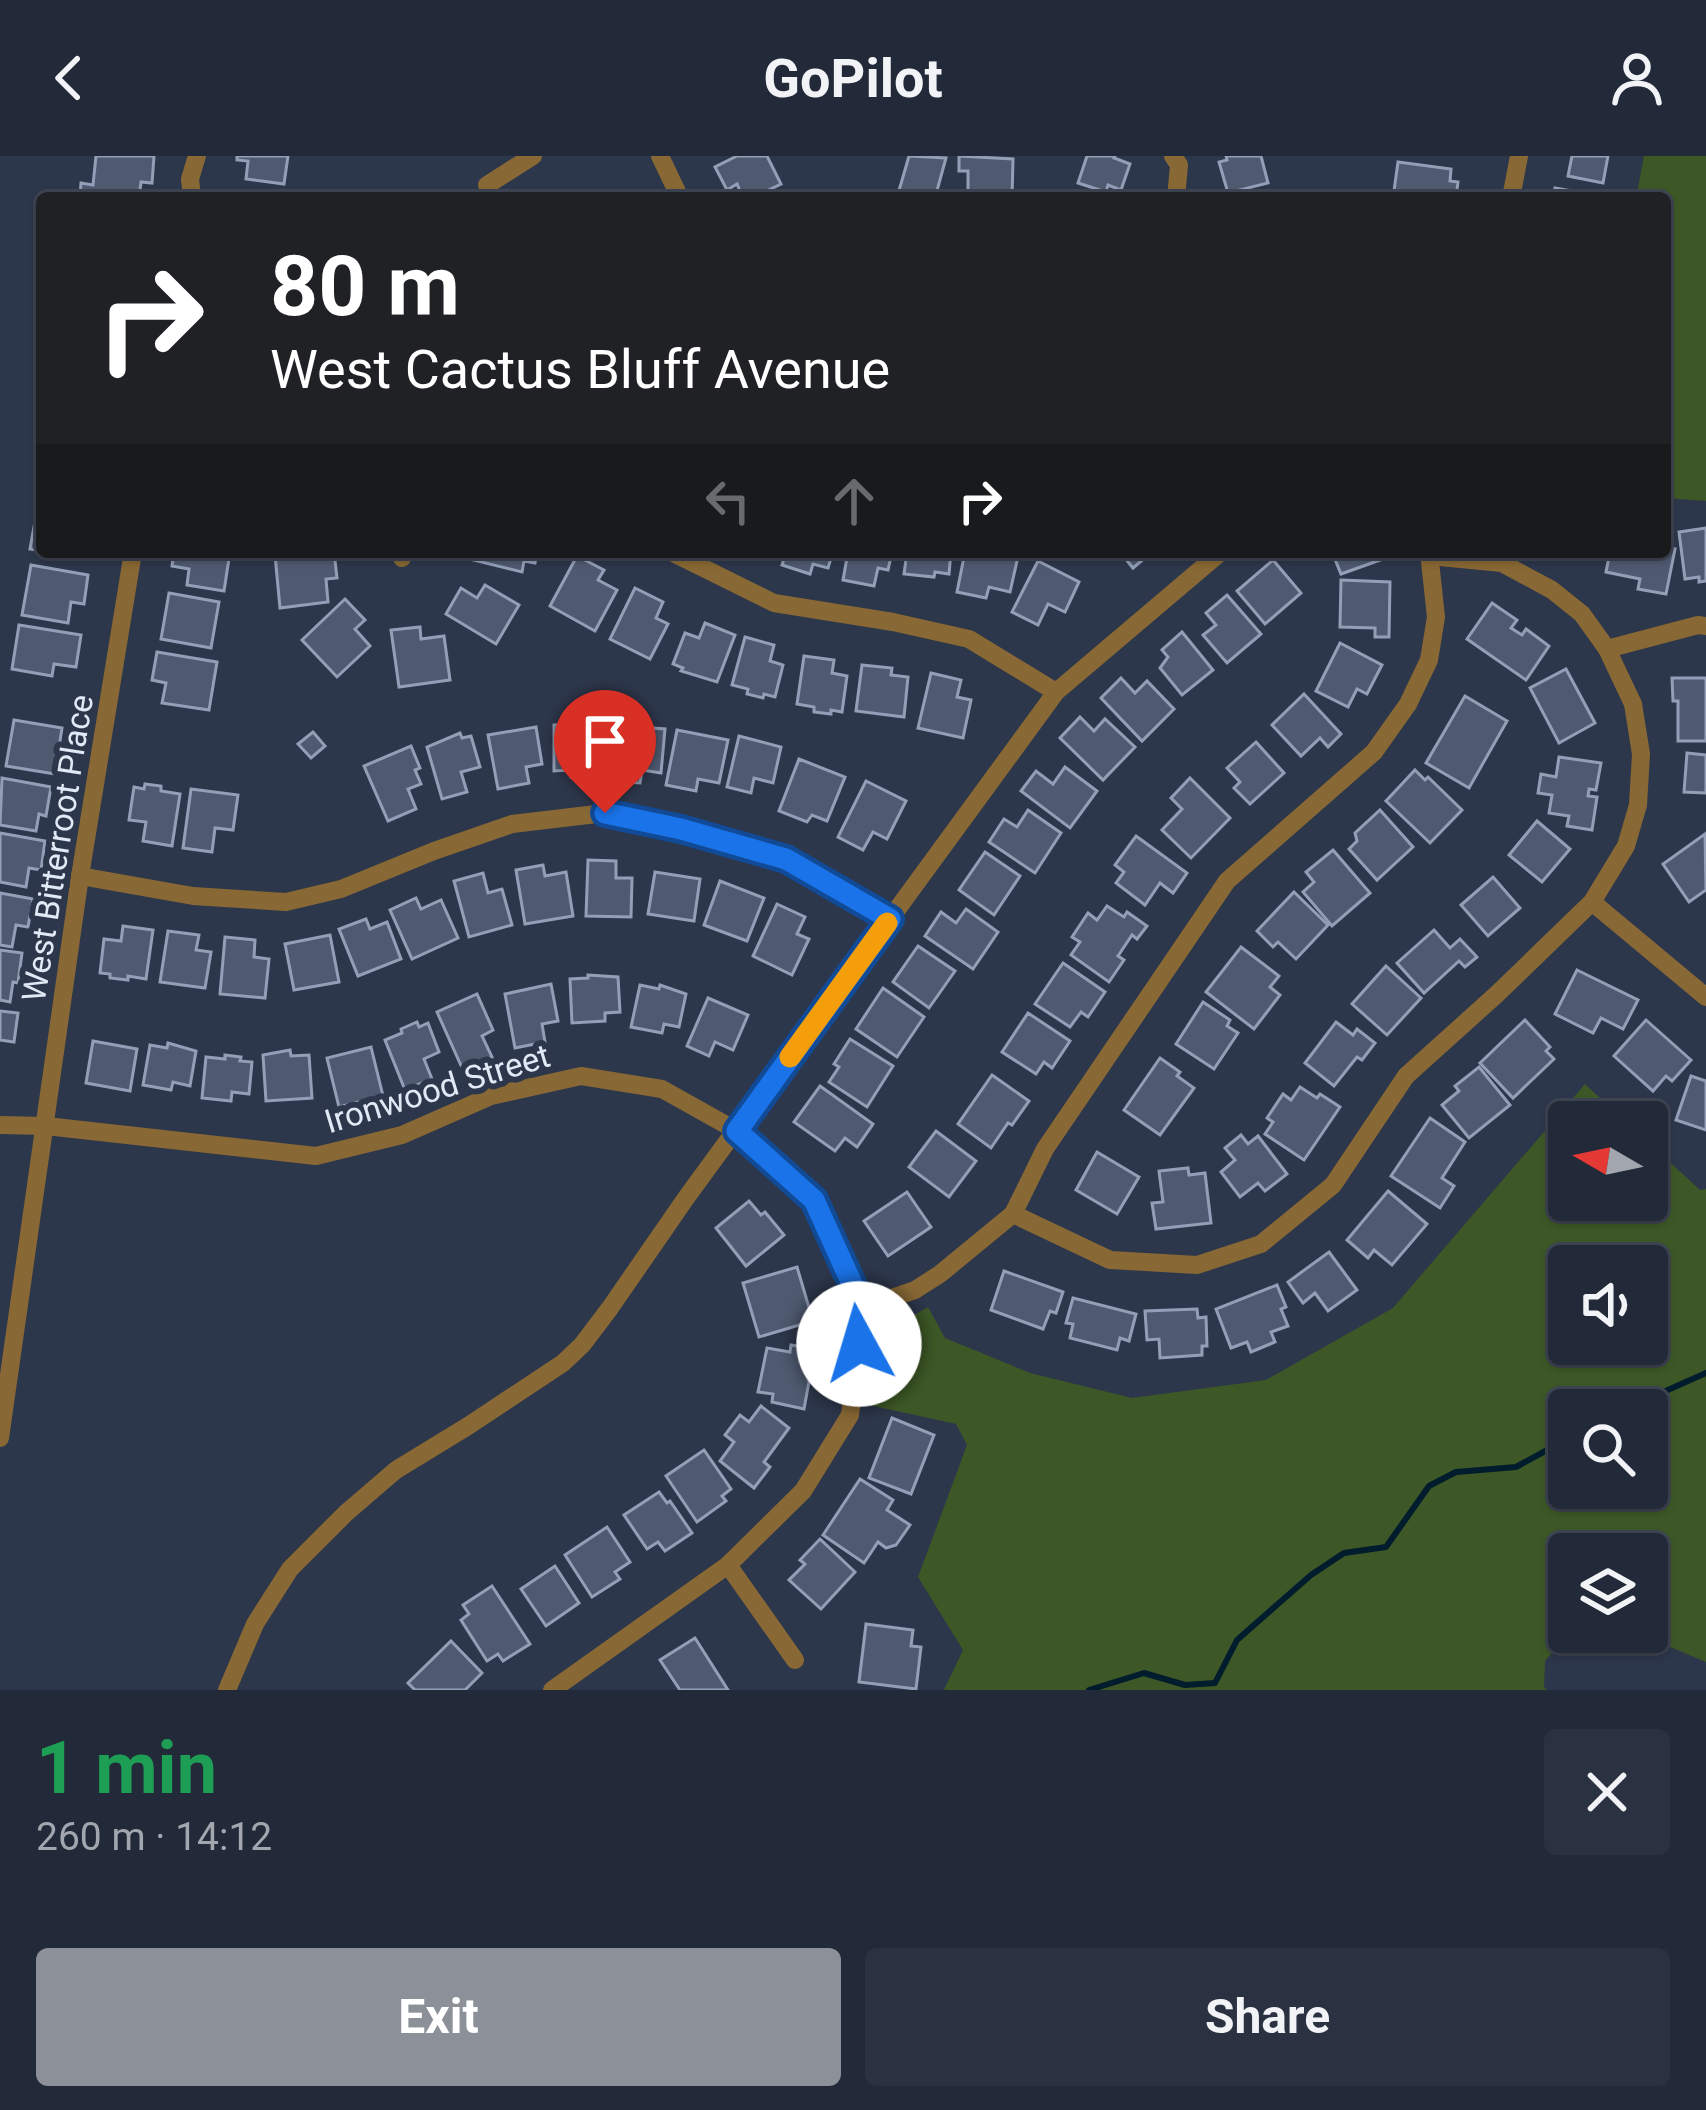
<!DOCTYPE html>
<meta charset="utf-8">
<style>
body{margin:0;font-family:Roboto,sans-serif;background:#2a3140;color:#f1f3f6;height:100vh;display:flex;flex-direction:column;font-size:45px;white-space:nowrap}
*{box-sizing:border-box;margin:0}
p{font-size:39px;color:#a2a6ae}
.icon{flex:none;width:66px;height:66px;fill:none;stroke:currentColor;stroke-width:2;stroke-linecap:round;stroke-linejoin:round}
.map{position:relative;height:1534px;overflow:hidden}
.panel{display:flex;flex-direction:column;background:#222938;flex:1}
.panel>*{flex:none}
.guide{position:absolute;left:36px;top:36px;width:1635px;height:366px;border-radius:12px;box-shadow:0 3px 9px #0004,0 0 0 3px #3f4553;background:#202124;color:#fff;overflow:hidden}
.needle{width:78px;rotate:279deg}
.fabs{position:absolute;left:1548px;top:945px;display:grid;gap:24px}
.fabs a{display:grid;place-items:center;width:120px;height:120px;border-radius:12px;background:#222938;box-shadow:0 3px 9px #0004,0 0 0 3px #3f4553;font-size:60px}
.pin{position:absolute;display:grid;place-items:center;width:102px;height:102px;color:#fff;margin:-123px -51px;border-radius:50% 50% 50% 0;rotate:-45deg;box-shadow:0 0 12px #0007}
.pin .icon{rotate:45deg}
.me{position:absolute;width:132px;margin:-66px;rotate:354deg;stroke-linejoin:round;filter:drop-shadow(0 0 9px #0008)}
.turn{display:flex;align-items:center;gap:42px;height:252px;padding:0 36px;font-size:54px}
.turn .icon{width:156px;height:156px;stroke-width:2.5}
.turn b{display:block;font-size:84px;line-height:102px}
.lanes{display:flex;align-items:center;height:114px;padding:0 36px;background:#0003;justify-content:center;gap:60px;direction:ltr}
.lanes .off{opacity:.35}
.round{display:grid;place-items:center;flex:none;width:126px;height:126px;border-radius:12px;background:#2a3140}
.head{display:flex;align-items:center;justify-content:space-between;height:204px;padding:0 36px}
h1{font-size:72px;font-weight:700;line-height:90px;color:#1e9e55}
.cta{display:flex;gap:24px;margin-top:auto;padding:24px 36px}
.cta a{flex:1;height:138px;border-radius:12px;background:#8c9099;color:#fff;font-size:48px;font-weight:700;line-height:138px;text-align:center}
.cta a+a{background:#2a3140;color:#f1f3f6}
header{display:flex;justify-content:space-between;align-items:center;height:156px;padding:0 36px;background:#222938;font-size:54px;font-weight:700}
.map>svg:first-child{display:block}
.green{fill:#3d5826;fill-rule:evenodd}
.lines{fill:none;stroke-linecap:round;stroke-linejoin:round}
.stream{stroke:#011c2d;stroke-width:6}
.building{fill:#4f5a70;stroke:#939fb7;stroke-width:3}
.minor{stroke:#886834;stroke-width:18}
.route-casing{stroke:#114b97;stroke-width:30}
.route{stroke:#1a73e8;stroke-width:21}
.slow{stroke:#f59e0b;stroke-width:21}
.labels{text-anchor:middle;stroke-width:12;stroke-linejoin:round;paint-order:stroke}
.street-label{font-size:33px;fill:#e2e9f6;stroke:#2d374b}
</style>
<header><svg class="icon" aria-label="back" viewBox="0 0 24 24"><path d="M15 5l-7 7 7 7"/></svg>GoPilot<svg class="icon" aria-label="person" viewBox="0 0 24 24"><circle cx="12" cy="8" r="4"/><path d="M4 21q1-7 8-7t8 7"/></svg></header>
<div class="map">
<svg width="1706" height="1534" viewBox="0 0 1706 1534">
<rect width="100%" height="100%" fill="#2d374b"/>
<g class="green">
<path d="M1644,0H1706V345L1665,342V42H1636Z"/>
<path d="M1585,928L1626,966H1569V1044H1647V985L1700,1034L1706,1033V1506L1649,1482L1564,1483L1545,1505L1544,1531L1547,1534H944L963,1494L918,1421L967,1289L956,1268L869,1249L880,1179L928,1151L945,1182L1030,1217L1132,1242L1266,1224L1393,1152ZM1647,1110V1188H1569V1110ZM1569,1254H1647V1332H1569ZM1569,1398H1647V1476H1569Z"/>
</g>
<g class="lines">
<g class="stream">
<path d="M1623,1254L1706,1217"/>
<path d="M1089,1534L1144,1517L1185,1529L1215,1527L1237,1484L1311,1419L1344,1397L1386,1391L1429,1330L1456,1316L1516,1311L1569,1282"/>
</g>
</g>
<g class="building">
<path d="M96,0H154L152,27L141,26L139,42H80L81,27L93,29Z"/>
<path d="M237,0H288L284,28L246,23L248,5L237,4Z"/>
<path d="M737,0H767L781,28L752,42H743L737,28L727,34L715,11Z"/>
<path d="M909,0L946,2L935,42H912L898,38Z"/>
<path d="M959,0L1013,3L1012,42H968V15H959Z"/>
<path d="M1087,0H1115L1114,2L1130,8L1121,34L1108,29L1106,36L1078,27Z"/>
<path d="M1226,0H1261L1268,27L1228,37L1219,6L1227,4Z"/>
<path d="M1572,0H1608L1603,27L1568,20Z"/>
<path d="M1398,6L1451,13L1450,25L1458,26L1456,42H1393Z"/>
<path d="M1555,32L1607,41V42H1553Z"/>
<path d="M39,343L42,344V395L30,393Z"/>
<path d="M1706,372V425L1699,426V421L1685,423L1679,376Z"/>
<path d="M1665,391L1675,393L1666,438L1638,433L1640,423L1606,416L1610,396H1665Z"/>
<path d="M174,396H230L224,435L187,429L189,413L172,410Z"/>
<path d="M303,396H334L337,422L326,423L328,446L280,452L275,399Z"/>
<path d="M475,396H537L535,407L524,405L522,416L473,404Z"/>
<path d="M786,396H833L828,412L813,408L810,418L782,409Z"/>
<path d="M848,396H892L888,414L878,412L874,430L843,424Z"/>
<path d="M907,396H951L949,418L935,416L934,421L904,418Z"/>
<path d="M965,396H1019L1010,436L989,431L986,442L957,436Z"/>
<path d="M1120,396H1152L1133,412Z"/>
<path d="M1332,396H1381L1383,403L1341,418Z"/>
<path d="M577,400L604,414L598,424L617,434L595,475L550,450Z"/>
<path d="M1273,404L1301,437L1265,468L1237,435Z"/>
<path d="M1038,405L1079,426L1065,456L1048,448L1038,469L1012,456Z"/>
<path d="M31,409L88,419L84,448L71,446L68,467L22,459Z"/>
<path d="M1341,424L1390,426L1389,481H1375V472L1340,471Z"/>
<path d="M485,429L519,449L496,488L446,458L461,432L477,442Z"/>
<path d="M635,432L663,446L656,462L668,468L650,503L610,483Z"/>
<path d="M169,437L219,446L211,492L161,483Z"/>
<path d="M1227,439L1261,478L1227,507L1203,479L1216,469L1206,457Z"/>
<path d="M345,443L365,464L355,473L370,490L337,521L302,484Z"/>
<path d="M1492,447L1517,464L1511,472L1522,479L1526,473L1549,490L1526,524L1467,483Z"/>
<path d="M705,467L735,479L717,526L681,515L683,512L673,508L685,477L699,482Z"/>
<path d="M19,469L81,479L76,511L54,508L52,520L12,513Z"/>
<path d="M420,471L421,483L444,480L450,524L399,531L391,474Z"/>
<path d="M1182,476L1213,514L1182,539L1160,512L1168,501L1162,494Z"/>
<path d="M745,481L774,489L770,505L783,509L775,541L764,538L763,542L747,538L748,533L732,529Z"/>
<path d="M1340,487L1382,509L1367,538L1357,533L1348,551L1316,535Z"/>
<path d="M157,496L217,506L209,554L162,547L166,527L152,524Z"/>
<path d="M804,500L834,504L832,517L847,520L842,556L831,554V558L814,556V551L797,548Z"/>
<path d="M862,509L892,512L891,519L908,521L904,561L856,555Z"/>
<path d="M1566,513L1595,567L1559,587L1530,532Z"/>
<path d="M931,517L961,524L957,541L971,544L963,582L918,572Z"/>
<path d="M1121,522L1135,537L1147,525L1174,553L1142,585L1101,542Z"/>
<path d="M1672,522H1706V585H1678V545H1673Z"/>
<path d="M1304,538L1341,578L1328,591L1320,582L1301,600L1272,569Z"/>
<path d="M1465,540L1507,565L1469,632L1426,607Z"/>
<path d="M1080,561L1094,575L1105,563L1135,591L1103,624L1060,582Z"/>
<path d="M14,564L62,572L55,618L6,610Z"/>
<path d="M554,569H600V621H571V614L554,615Z"/>
<path d="M614,569L665,573L661,617L642,614L640,627L610,625Z"/>
<path d="M536,571L542,608L526,611L529,627L498,633L488,579Z"/>
<path d="M677,574L728,584L719,627L698,623L696,635L666,629Z"/>
<path d="M313,576L325,590L311,602L298,588Z"/>
<path d="M460,577L462,582L471,580L480,611L461,616L467,636L442,643L427,591Z"/>
<path d="M739,580L781,591L773,627L754,622L751,637L727,631Z"/>
<path d="M1256,586L1284,617L1250,648L1234,632L1240,626L1227,612Z"/>
<path d="M411,590L420,612L415,614L421,628L408,633L416,653L388,665L364,610Z"/>
<path d="M1687,597L1706,599V637L1684,636Z"/>
<path d="M1559,601L1601,607L1596,634L1589,633L1588,640L1597,641L1592,674L1567,670L1569,660L1549,657L1552,639L1538,637L1541,618L1556,621Z"/>
<path d="M799,603L845,621L827,665L812,659L807,666L779,655Z"/>
<path d="M1065,611L1097,635L1070,672L1021,635L1036,615L1053,628Z"/>
<path d="M1415,614L1425,624L1428,621L1462,654L1430,687L1386,645Z"/>
<path d="M2,622L51,631L46,660L39,658L36,675L0,669Z"/>
<path d="M1190,622L1230,662L1191,702L1162,674L1182,653L1171,642Z"/>
<path d="M866,625L906,645L887,683L873,676L863,694L838,681Z"/>
<path d="M145,628L161,630V635L180,638L172,690L143,685L146,666L129,664L134,631L144,633Z"/>
<path d="M191,633L238,639L233,674L215,672L212,696L183,692Z"/>
<path d="M1028,654L1061,677L1035,717L989,686L1004,663L1017,671Z"/>
<path d="M1380,654L1413,691L1377,724L1349,693L1357,685L1355,677Z"/>
<path d="M1537,665L1570,693L1542,726L1509,699Z"/>
<path d="M0,677L45,685L41,714L29,712L26,731L0,726Z"/>
<path d="M1705,678L1706,734L1689,746L1663,708Z"/>
<path d="M1136,680L1187,717L1173,737L1160,727L1145,749L1116,727L1124,716L1115,709Z"/>
<path d="M1333,694L1370,737L1332,770L1303,736L1314,726L1306,716Z"/>
<path d="M985,696L1020,720L994,759L959,734Z"/>
<path d="M588,704L616,705V722H632L631,761L586,760Z"/>
<path d="M543,709L545,720L566,716L573,760L525,768L516,714Z"/>
<path d="M655,716L700,723L694,765L648,758Z"/>
<path d="M483,717L488,737L502,733L512,769L469,781L454,725Z"/>
<path d="M1493,721L1520,752L1488,780L1461,749Z"/>
<path d="M720,725L764,742L747,785L704,769Z"/>
<path d="M1294,736L1328,769L1296,803L1278,786L1273,791L1257,775Z"/>
<path d="M0,737L33,743L28,771L16,769L12,791L0,789Z"/>
<path d="M416,742L421,753L441,744L458,782L412,803L390,754Z"/>
<path d="M777,748L805,761L797,778L809,783L792,819L753,800Z"/>
<path d="M1107,750L1124,761L1127,756L1147,770L1137,783L1132,779L1118,800L1124,804L1109,826L1071,799L1080,786L1072,781L1088,757L1097,764Z"/>
<path d="M966,753L998,776L973,813L925,780L941,756L956,767Z"/>
<path d="M366,763L370,773L387,766L401,803L358,820L339,773Z"/>
<path d="M123,770L153,774L146,823L128,820V824L110,822V818L100,817L104,783L121,785Z"/>
<path d="M1434,774L1450,792L1460,783L1477,801L1465,811L1459,805L1424,837L1397,807Z"/>
<path d="M168,775L199,779L196,794L211,796L205,832L160,826Z"/>
<path d="M330,779L339,826L294,834L285,788Z"/>
<path d="M225,781L255,784L254,801L269,803L265,842L220,838Z"/>
<path d="M918,790L955,815L929,852L893,826Z"/>
<path d="M1241,791L1279,820L1270,831L1280,839L1254,873L1206,836Z"/>
<path d="M0,794L22,797L18,827L13,826L10,846L0,844Z"/>
<path d="M1063,807L1105,836L1088,861L1081,856L1070,871L1035,848Z"/>
<path d="M1386,810L1421,842L1387,879L1352,848Z"/>
<path d="M1577,814L1638,844L1623,873L1601,862L1593,877L1555,858Z"/>
<path d="M588,819L618,821L620,856L605,857V865L572,867L570,823L588,822Z"/>
<path d="M551,828L558,865L542,868L545,886L515,892L505,838Z"/>
<path d="M640,829L659,833L660,829L686,838L679,871L664,868L662,877L631,871Z"/>
<path d="M883,832L924,861L897,901L856,873Z"/>
<path d="M477,838L493,874L482,880L492,901L463,914L437,856Z"/>
<path d="M708,842L748,859L733,894L715,886L709,900L687,890Z"/>
<path d="M1203,846L1230,864L1227,870L1238,877L1214,913L1176,888Z"/>
<path d="M0,855L18,857L14,886L0,884Z"/>
<path d="M1028,857L1070,885L1052,912L1044,906L1036,918L1002,896Z"/>
<path d="M1525,864L1550,891L1546,895L1554,903L1513,942L1480,907Z"/>
<path d="M1646,864L1691,904L1672,925L1666,920L1653,935L1614,900Z"/>
<path d="M417,866L419,871L428,867L439,896L424,903L432,923L405,934L385,884L402,877L401,873Z"/>
<path d="M1336,866L1353,879L1357,873L1375,887L1362,904L1357,901L1334,930L1305,907Z"/>
<path d="M850,883L893,910L867,951L829,926L839,911L834,908Z"/>
<path d="M93,885L137,893L130,935L86,927Z"/>
<path d="M168,887L196,895L190,930L173,926L171,934L143,929L150,889L167,892Z"/>
<path d="M371,891L383,940L339,951L327,902Z"/>
<path d="M290,894L291,900L309,899L312,942L266,945L263,899Z"/>
<path d="M225,899L241,901L240,905L252,906L249,938L232,936L231,945L202,942L206,901L225,903Z"/>
<path d="M1160,902L1180,916L1177,920L1194,932L1160,979L1124,954Z"/>
<path d="M1479,911L1510,949L1469,982L1442,949L1459,935L1455,930Z"/>
<path d="M992,919L1029,945L1012,969L1008,967L991,992L958,968Z"/>
<path d="M1691,920L1706,925V974L1676,964Z"/>
<path d="M820,930L873,968L857,991L845,982L835,995L794,966Z"/>
<path d="M1300,931L1317,942L1320,938L1340,951L1304,1004L1265,978L1273,966L1267,962L1283,938L1291,944Z"/>
<path d="M1430,962L1465,986L1442,1022L1454,1030L1440,1052L1391,1020Z"/>
<path d="M936,975L976,1005L949,1041L909,1011Z"/>
<path d="M1241,979L1248,988L1258,980L1287,1018L1265,1035L1258,1027L1240,1041L1221,1016L1235,1004L1225,992Z"/>
<path d="M1097,996L1139,1021L1117,1058L1076,1034Z"/>
<path d="M1188,1012L1189,1019L1205,1017L1211,1067L1156,1073L1152,1047L1163,1046L1159,1015Z"/>
<path d="M1388,1035L1427,1068L1392,1109L1374,1094L1368,1102L1347,1084Z"/>
<path d="M907,1036L931,1071L888,1100L864,1065Z"/>
<path d="M749,1045L761,1059L765,1056L784,1079L746,1110L716,1072Z"/>
<path d="M1329,1096L1357,1134L1328,1155L1315,1137L1303,1147L1288,1126Z"/>
<path d="M797,1111L813,1165L759,1181L743,1127Z"/>
<path d="M1004,1115L1063,1136L1056,1157L1050,1155L1043,1173L991,1154Z"/>
<path d="M1277,1129L1286,1151L1281,1153L1288,1170L1271,1176L1275,1186L1251,1196L1247,1186L1231,1192L1216,1153Z"/>
<path d="M1073,1142L1136,1158L1129,1185L1120,1182L1117,1194L1070,1182L1073,1168L1066,1167Z"/>
<path d="M1197,1153L1198,1162L1206,1161L1207,1190H1202V1199L1160,1202L1159,1183L1147,1184L1145,1155Z"/>
<path d="M791,1189L815,1193L804,1253L772,1246L773,1238L758,1236L767,1192L790,1196Z"/>
<path d="M761,1250L789,1272L764,1306L770,1311L754,1332L720,1305L734,1286L725,1279L740,1259L749,1266Z"/>
<path d="M892,1262L934,1279L911,1338L869,1322Z"/>
<path d="M704,1294L731,1333L722,1340L726,1345L697,1366L666,1320Z"/>
<path d="M860,1323L893,1344L887,1354L910,1369L896,1389L886,1392L878,1386L864,1407L823,1379Z"/>
<path d="M659,1336L667,1347L670,1345L692,1377L665,1395L658,1386L647,1393L624,1359Z"/>
<path d="M607,1371L630,1406L615,1416L620,1423L592,1441L565,1399Z"/>
<path d="M820,1383L855,1416L821,1453L789,1424L805,1408L800,1404Z"/>
<path d="M555,1410L579,1447L546,1470L521,1433Z"/>
<path d="M492,1430L530,1488L503,1505L498,1498L487,1505L461,1464L469,1458L463,1449Z"/>
<path d="M866,1468L913,1474L911,1490L921,1491L916,1533L859,1526Z"/>
<path d="M695,1482L728,1534H680L660,1504Z"/>
<path d="M451,1485L482,1517L465,1534H415L408,1527Z"/>
</g>
<g class="lines">
<g class="minor">
<path d="M660,0L680,42"/>
<path d="M1173,0L1179,9L1176,42"/>
<path d="M487,29L533,0"/>
<path d="M192,42L190,23L197,0"/>
<path d="M1511,42L1519,0"/>
<path d="M671,396L774,447L893,466L969,483L1056,536"/>
<path d="M402,402L403,396"/>
<path d="M1607,493L1698,469L1706,470"/>
<path d="M80,720L193,740L286,746L341,733L434,695L512,668L605,657L681,673L786,703L890,763"/>
<path d="M1592,746L1706,841"/>
<path d="M0,969L46,970L316,1000L402,979L491,940L581,920L662,933L737,975L814,1044L863,1152L850,1259L803,1335L728,1409L552,1534"/>
<path d="M1013,1058L1110,1104L1197,1109L1261,1088L1333,1029L1406,920L1497,838L1592,746L1626,690L1638,649L1641,598L1633,548L1607,493L1582,458L1552,434L1502,407L1430,400"/>
<path d="M863,1152L915,1134L940,1118L1013,1058L1045,993L1227,725L1374,596L1408,548L1429,504L1436,461L1429,396"/>
<path d="M0,1282L80,720L133,396"/>
<path d="M728,1409L795,1504"/>
<path d="M227,1534L255,1468L290,1413L346,1357L396,1314L468,1270L563,1207L582,1189L610,1152L686,1042L1056,536L1221,396"/>
</g>
</g>
<g class="lines">
<g class="route-casing">
<path id="route" d="M605,657L681,673L786,703L890,763L737,975L814,1044L863,1152L859,1188"/>
</g>
<use href="#route" class="route"/>
<path class="slow" d="M790,901L887,767"/>
</g>
<g class="labels">
<g class="street-label">
<text transform="translate(57 692) rotate(-81)" y="12">West Bitterroot Place</text>
<text transform="translate(437 932) rotate(-17)" y="12">Ironwood Street</text>
</g>
</g>
</svg>
<div class="fabs">
<a><svg class="needle" viewBox="-14 -14 28 28"><path d="M0-13l5 13h-10z" fill="#e53935"/><path d="M0 13l5-13h-10z" fill="#a2a6ae"/></svg></a>
<a><svg class="icon" aria-label="sound" viewBox="0 0 24 24"><path d="M4 9h4l5-4v14l-5-4H4zM17 9q2 3 0 6"/></svg></a>
<a><svg class="icon" aria-label="search" viewBox="0 0 24 24"><circle cx="10" cy="10" r="6"/><path d="M15 15l6 6"/></svg></a>
<a><svg class="icon" aria-label="layers" viewBox="0 0 24 24"><path d="M12 4l9 5-9 5-9-5zM3 14l9 5 9-5"/></svg></a>
</div>
<div class="pin" style="left:605px;top:657px;background:#d93025"><svg class="icon" aria-label="arrive" viewBox="0 0 24 24"><path d="M6 21V4h12l-3 4 3 4H6"/></svg></div>
<svg class="me" style="left:859px;top:1188px" viewBox="-20 -20 40 40"><circle r="19" fill="#fff"/><path d="M0-13L10 11 0 6-10 11z" fill="#1a73e8"/></svg>
<div class="guide">
<div class="turn"><svg class="icon" aria-label="right" viewBox="0 0 24 24"><path d="M7 20v-9h11M14 6l5 5-5 5"/></svg><div><b>80 m</b>West Cactus Bluff Avenue</div></div>
<div class="lanes"><svg class="icon off" aria-label="left" viewBox="0 0 24 24"><path d="M17 20v-9H6M10 6l-5 5 5 5"/></svg><svg class="icon off" aria-label="ahead" viewBox="0 0 24 24"><path d="M12 20V5M6 11l6-6 6 6"/></svg><svg class="icon" aria-label="right" viewBox="0 0 24 24"><path d="M7 20v-9h11M14 6l5 5-5 5"/></svg></div>
</div>
</div>
<section class="panel">
<div class="head"><div><h1>1 min</h1><p>260 m · 14:12</p></div><a class="round"><svg class="icon" aria-label="close" viewBox="0 0 24 24"><path d="M6 6l12 12M18 6L6 18"/></svg></a></div>
<div class="cta"><a>Exit</a><a>Share</a></div>
</section>
